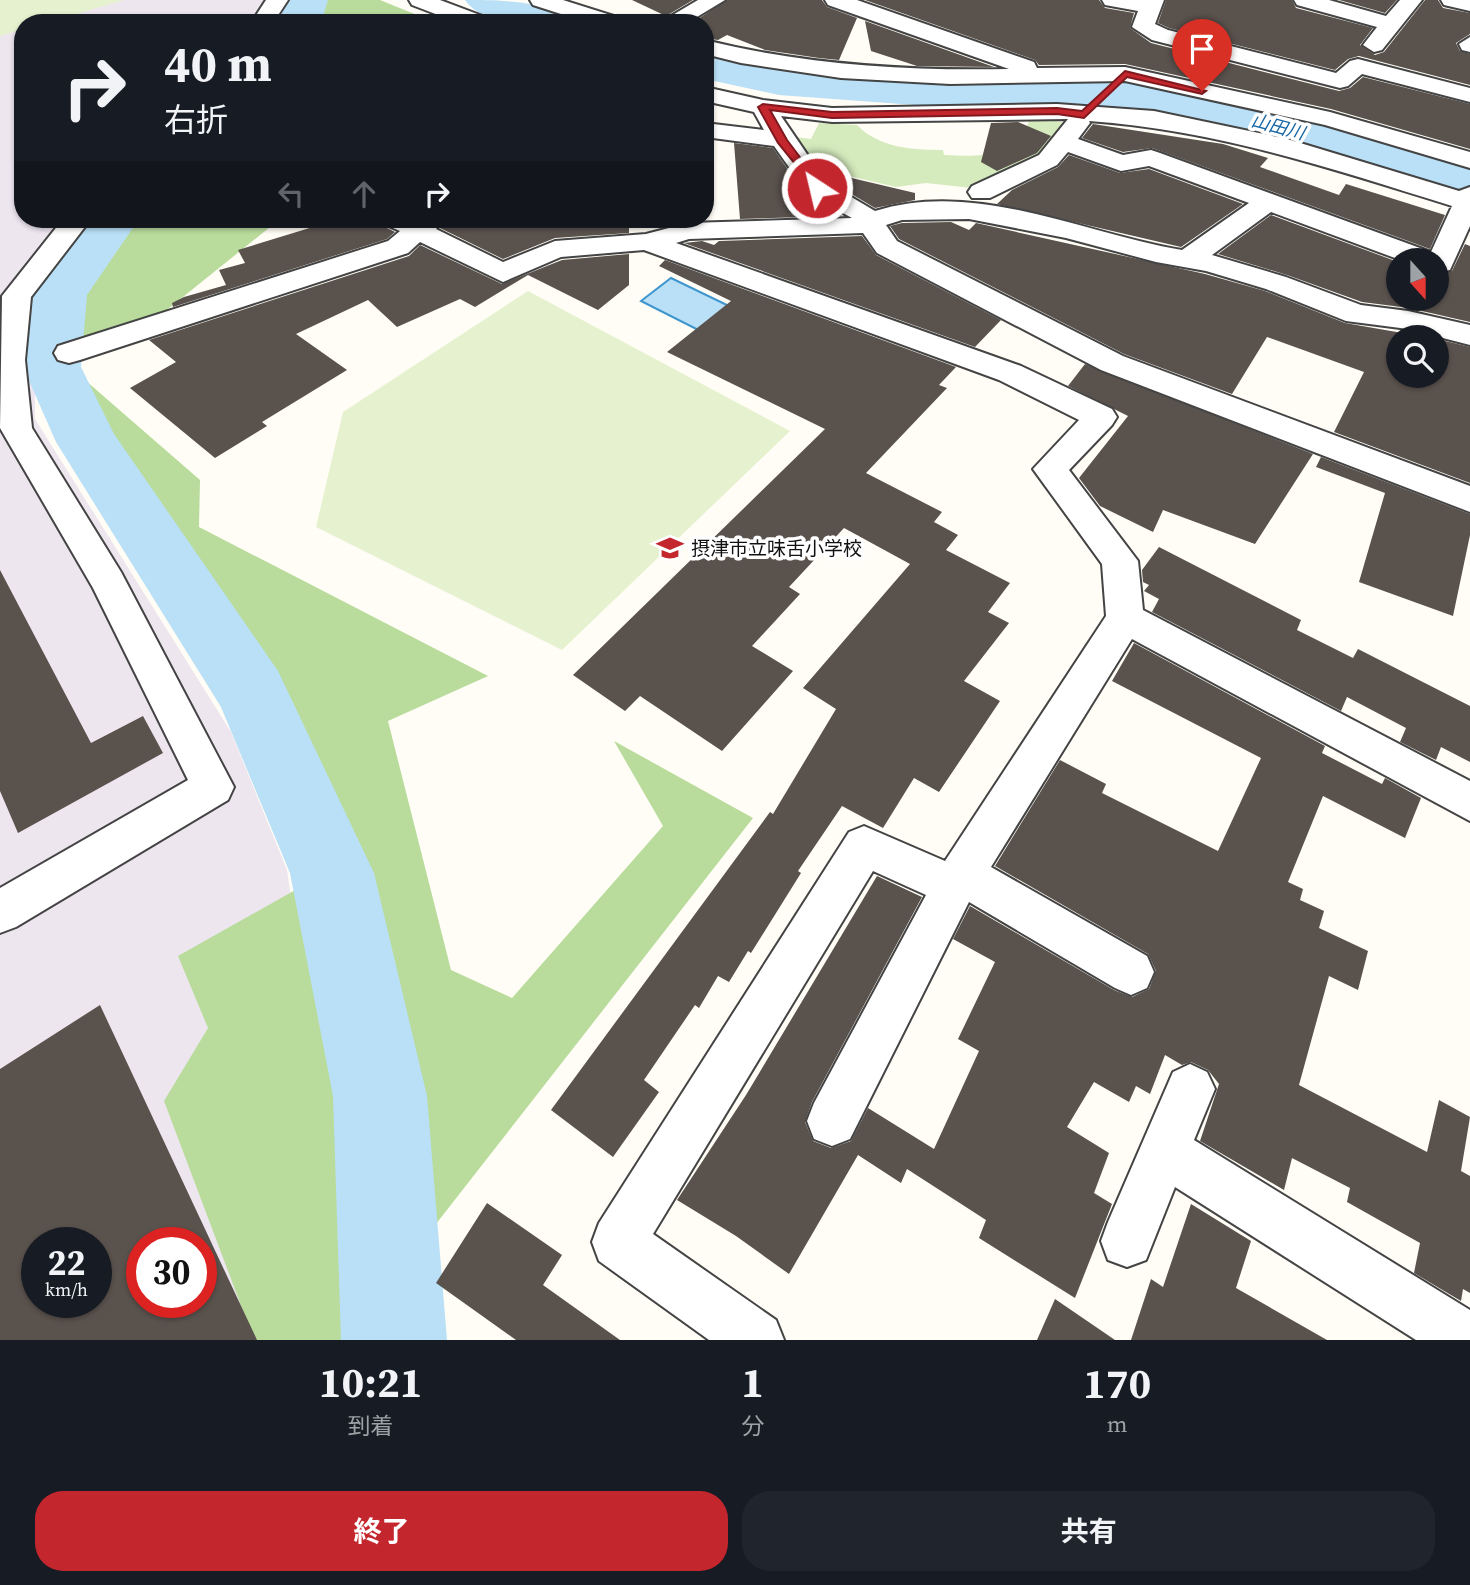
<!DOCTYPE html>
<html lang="ja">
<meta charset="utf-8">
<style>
body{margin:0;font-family:"Source Serif 4","Noto Sans JP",serif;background:#20242c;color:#f1f3f6;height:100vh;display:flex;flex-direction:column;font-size:26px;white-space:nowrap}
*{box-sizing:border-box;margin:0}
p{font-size:23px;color:#9ea1a6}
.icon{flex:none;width:38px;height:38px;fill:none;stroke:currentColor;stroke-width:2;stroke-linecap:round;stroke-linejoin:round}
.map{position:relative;height:1340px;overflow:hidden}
.details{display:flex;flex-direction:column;background:#171b24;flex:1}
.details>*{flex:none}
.hud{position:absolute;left:14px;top:14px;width:700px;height:214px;border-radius:28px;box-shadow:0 2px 5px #0004;background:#171b24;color:#f1f3f6;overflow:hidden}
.needle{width:46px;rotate:159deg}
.buttons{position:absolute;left:1386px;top:248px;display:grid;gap:14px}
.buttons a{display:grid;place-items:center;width:63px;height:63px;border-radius:50%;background:#171b24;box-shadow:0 2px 5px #0004;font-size:35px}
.speed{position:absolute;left:21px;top:1227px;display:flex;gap:14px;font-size:35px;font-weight:700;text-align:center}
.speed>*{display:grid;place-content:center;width:91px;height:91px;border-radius:50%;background:#171b24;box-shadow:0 2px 5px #0004;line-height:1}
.speed small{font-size:18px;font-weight:400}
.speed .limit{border:10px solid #d22;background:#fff;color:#111}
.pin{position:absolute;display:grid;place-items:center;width:60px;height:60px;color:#fff;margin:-72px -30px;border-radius:50% 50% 50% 0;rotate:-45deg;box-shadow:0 0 7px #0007}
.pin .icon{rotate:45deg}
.me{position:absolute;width:77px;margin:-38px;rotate:325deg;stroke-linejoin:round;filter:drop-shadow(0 0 5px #0008)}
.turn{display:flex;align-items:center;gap:24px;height:147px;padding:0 35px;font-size:32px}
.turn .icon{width:91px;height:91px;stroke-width:2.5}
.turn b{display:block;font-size:49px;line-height:60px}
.lanes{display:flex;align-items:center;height:66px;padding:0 35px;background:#0003;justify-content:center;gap:35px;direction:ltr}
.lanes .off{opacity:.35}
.eta{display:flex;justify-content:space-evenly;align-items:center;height:119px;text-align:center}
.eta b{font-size:42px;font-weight:700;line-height:49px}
.action{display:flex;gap:14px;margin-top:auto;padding:14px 35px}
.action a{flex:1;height:80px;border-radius:28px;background:#c4262e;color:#fff;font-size:28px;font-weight:700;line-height:80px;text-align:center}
.action a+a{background:#20242c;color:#f1f3f6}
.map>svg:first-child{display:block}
.industrial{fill:#eee6ef;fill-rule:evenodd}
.green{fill:#d5ebbd}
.forest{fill:#b9dc9c}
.pitch{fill:#e6f2cf}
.water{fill:#b9e0f7;stroke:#3f96cf;stroke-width:2}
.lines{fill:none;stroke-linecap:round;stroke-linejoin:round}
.river{fill:#b9e0f7;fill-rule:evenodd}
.building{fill:#5a524d;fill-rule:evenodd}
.minor-casing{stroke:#444;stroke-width:4}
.minor{fill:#fff;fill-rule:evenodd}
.route{fill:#c4262e;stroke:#7f191e;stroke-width:2}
.labels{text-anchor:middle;stroke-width:7;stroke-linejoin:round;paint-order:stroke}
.far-water-label{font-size:18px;font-style:italic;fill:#1768a6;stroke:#fff}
.poi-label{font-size:19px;fill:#111;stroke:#fff;text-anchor:start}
</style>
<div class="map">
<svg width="1470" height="1340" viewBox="0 0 1470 1340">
<rect width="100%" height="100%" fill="#fffdf5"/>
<path class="industrial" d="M0,0H290L282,23H23V219H93L35,294V419L231,732L287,870L350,1313L0,1340ZM37,1242H96V1302H37ZM142,1242H201V1302H142Z"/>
<path class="green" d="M1029,117L1062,122L1058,133L1030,163L981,189L926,183L896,187L845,175L806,155L789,136L811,139L819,123L857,125C879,148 913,150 943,150L944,155C990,157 995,157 1028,125Z"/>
<g class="forest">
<path d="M313,0H380L422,17L424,23H308Z"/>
<path d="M122,219H280L163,313L70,343L77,289Z"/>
<path d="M70,367L200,480L199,527L488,676L388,721L451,970L512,998L663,826L614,741L753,818L425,1238L343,861L262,688L97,437Z"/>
<path d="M304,885L354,1100L367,1340H254L164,1101L208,1028L178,956Z"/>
</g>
<g class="pitch">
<path d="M0,0H124L46,23H23V29L0,36Z"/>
<path d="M528,291L790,431L562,650L316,527L343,412Z"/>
</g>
<path class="water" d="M671,278L760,321L730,346L641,301Z"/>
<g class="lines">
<g class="river">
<path d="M286,0H328L321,23H279Z"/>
<path d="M465,0C496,0 552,0 571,23C539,23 486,30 465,0Z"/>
<path d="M705,53L779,67L942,79L1133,83L1258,106L1470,166V197L1251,133L1133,111L942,107L779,95L705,79Z"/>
<path d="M87,219H139L87,295L81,367L114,434L278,671L374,873L427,1096L447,1340H341L333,1096L290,873L221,707L56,442L23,367L31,295Z"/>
</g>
</g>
<g class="building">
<path d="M632,0H693L666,16Z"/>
<path d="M727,0H822L827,7L857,18L839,60L819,58L765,50L727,35L718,40L705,38V23H692Z"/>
<path d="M865,0H1099L1105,8L1134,13L1130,28L1151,43L1339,91L1350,88L1363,77L1470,104V149L1331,109L1148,69L1125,64L1039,65L1035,60Z"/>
<path d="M1166,0H1292L1296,8L1373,28L1360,45L1375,55L1384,52L1425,0H1438L1443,8L1470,13V34L1456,43L1460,51L1470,54V85L1359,56L1348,59L1335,70L1169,28L1158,23Z"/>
<path d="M1339,0H1397L1385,13Z"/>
<path d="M865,21L994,67L917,66L871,51Z"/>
<path d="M1018,122L1051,136L1037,153L997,171L981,162L991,123Z"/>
<path d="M1093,124L1223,144L1268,158L1260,167L1339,195L1346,184L1445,215L1430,249L1152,148L1123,152L1082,138Z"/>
<path d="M734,143L773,148L806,196L842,216L740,219Z"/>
<path d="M1069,155L1120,173L1149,169L1243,204L1181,247L997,204L1012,190L1058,167Z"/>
<path d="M822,171L915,193V200L875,208L828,180Z"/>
<path d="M1271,215L1398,262V299H1437V274L1452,271L1465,244L1470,246V322L1409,308L1362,302L1287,275L1218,254Z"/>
<path d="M339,219H380L385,227L395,232L387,239L173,307L172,303L184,297L226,285L219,270L245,263L238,250Z"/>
<path d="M447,219H629V233L555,238L503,259L440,228Z"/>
<path d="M951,222L969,230L976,223L1205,274L1265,291L1345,323L1431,338H1398V376H1437V339L1470,347V483L1334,432L1364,372L1267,337L1232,394L1124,354L899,239L890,226L902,223Z"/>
<path d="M862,236L876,255L1001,320L975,347L684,243L702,241L714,245L719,241Z"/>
<path d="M420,245L502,284L562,260L629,254V285L598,310L528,275L475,307L460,299L397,327L368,300L296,334L347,370L262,422L267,426L215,458L130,388L176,362L149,340L409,256Z"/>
<path d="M665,260L956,367L939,385L947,388L866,473L942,512L934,522L958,535L946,550L1010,583L988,612L1009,623L964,681L1000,701L939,792L914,778L883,828L842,806L798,871L801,873L751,953L748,951L729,982L718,976L699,1008L695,1005L644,1080L659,1092L613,1157L551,1110L770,812L773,814L836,709L803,688L910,564L844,528L789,587L800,594L752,646L793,671L722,751L640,696L625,711L573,675L825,429L667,352L731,301L659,266Z"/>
<path d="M1085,364L1313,454L1255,544L1163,510L1153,532L1100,506L1079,478L1128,416L1068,386Z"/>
<path d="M1321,457L1470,514V535L1453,616L1359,582L1385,493L1316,467Z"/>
<path d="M1159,547L1301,620L1297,630L1353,658L1358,649L1470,706V762L1441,747L1436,760L1400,742L1406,728L1347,697L1341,711L1152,612L1159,599L1144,591L1149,585L1143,582L1142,570Z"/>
<path d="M0,570L91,743L143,716L163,753L18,833L0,791Z"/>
<path d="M1134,643L1325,746L1322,753L1382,784L1385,778L1421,798L1405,838L1323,796L1288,882L1303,889L1300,900L1324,911L1319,928L1368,951L1358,990L1329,976L1299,1085L1427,1152L1439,1100L1470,1117L1461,1171L1470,1176V1293L1463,1289L1461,1301L1414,1273L1420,1243L1347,1202L1350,1188L1292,1158L1284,1190L1200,1141L1219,1084L1208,1070L1191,1062L1182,1065L1165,1055L1150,1094L1136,1086L1129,1102L1094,1082L1067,1127L1109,1153L1094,1193L1112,1204L1075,1298L979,1238L986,1220L907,1169L901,1183L858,1155L789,1274L736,1236L677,1200L746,1095L877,876L922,897L812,1102L805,1122L813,1141L831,1148L851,1141L868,1108L934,1149L979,1051L958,1039L995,962L953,939L970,906L1114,990L1132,997L1149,989L1156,971L1148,954L995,866L1060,760L1106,784L1102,793L1218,851L1261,758L1112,681Z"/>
<path d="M100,1005L257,1340H0V1069ZM37,1242H96V1302H37ZM142,1242H201V1302H142Z"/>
<path d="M487,1203L562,1255L543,1285L620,1340H516L436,1283Z"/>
<path d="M1191,1204L1251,1241L1236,1288L1327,1340H1131L1151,1279L1163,1287Z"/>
<path d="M1055,1299L1115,1340H1037Z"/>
</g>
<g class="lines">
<g class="minor-casing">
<g id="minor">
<path d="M266,0H288L273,23H251Z"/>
<path d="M409,0H440L488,18L491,23H459L412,5Z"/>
<path d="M530,0H563L620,18L623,23H589L533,5Z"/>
<path d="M698,0H725L687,23H659Z"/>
<path d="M825,0H857L1034,62L1037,68L1125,67L1330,112L1470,152V168L1325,125L1125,81L950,84L841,78L741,63L705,54V40C805,65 907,71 1009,69L828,5Z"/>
<path d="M1102,0H1164L1155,24L1168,30L1336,73L1350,61L1358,59L1470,88V102L1362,74L1348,86L1340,88L1152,40L1132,27L1138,11L1105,5Z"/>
<path d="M1294,0H1329L1386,16L1400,0H1422L1382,50L1374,52L1363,45L1377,27L1297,5Z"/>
<path d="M1441,0H1470V11L1444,5Z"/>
<path d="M1470,37V52L1462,50L1459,44Z"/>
<path d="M705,87L763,100L832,108L1057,104L1154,111L1287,139L1459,191L1470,187V226L1450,270L1437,272V261H1403L1271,212L1212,255L1286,277L1361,305L1408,311L1470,325V345L1408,329L1346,321L1266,289L1206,271L1156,262L1066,238L969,219L902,220L886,225L897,241L1123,356L1470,486V512L1101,370L877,253L863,233L689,239L676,243L1021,366L1112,409L1117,417L1112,425L1069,470L1138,561L1143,610L1470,781V821L1132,639L991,867L1147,956L1154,972L1147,988L1131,995L1115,988L969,902L850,1139L832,1146L814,1139L807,1121L814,1103L926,895L873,871L653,1234L776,1320L784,1340H709L599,1261L592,1242L599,1223L849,832L864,826L945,861L1106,616L1102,564L1033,469L1079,420L999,380L644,250L561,257L503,282L420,242L408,253L80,360L69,363L58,360L54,353L58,346L388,241L400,231L386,225L383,219H444L436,229L503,262L555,241L646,234L688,223L852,218L808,194L774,146L705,137V123L764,130L754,112L705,101ZM781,116L832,122L1068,119L1039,155L972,186L968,192L972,198H990L1057,165L1068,152L1121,171L1149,166L1249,203L1182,250C1084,234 976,179 875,211L826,182ZM1089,121C1217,130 1330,168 1452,206L1431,252L1160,153L1151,150L1123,155L1078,139L1090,123Z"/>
<path d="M63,219H91L31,297L25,360L32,428L121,572L234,787L228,800L16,927L0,933V888L188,780L93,588L0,428L2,296Z"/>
<path d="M1190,1064L1207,1072L1215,1089L1194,1140L1470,1310V1340H1416L1175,1187L1146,1260L1127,1267L1108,1260L1101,1241L1108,1222L1173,1072Z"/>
</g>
</g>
<use href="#minor" class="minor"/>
</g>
<path class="route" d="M1125,71L1206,91L1202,94L1127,77L1084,118L1057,114L832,118L770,110L787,140L823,188L817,191L778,143L758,107L763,104L832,112L1057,108L1082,111Z"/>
<defs>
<g id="school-bare" transform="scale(2.1)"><path d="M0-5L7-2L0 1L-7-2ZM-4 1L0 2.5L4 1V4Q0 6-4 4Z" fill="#c4262e" stroke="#fff" stroke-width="2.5" paint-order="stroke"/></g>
</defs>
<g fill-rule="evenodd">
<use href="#school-bare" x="670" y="548"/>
</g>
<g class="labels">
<g class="far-water-label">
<text transform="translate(1278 127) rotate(15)" y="6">山田川</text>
</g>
<g class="poi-label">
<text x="691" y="555">摂津市立味舌小学校</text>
</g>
</g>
</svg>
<div class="buttons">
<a><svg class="needle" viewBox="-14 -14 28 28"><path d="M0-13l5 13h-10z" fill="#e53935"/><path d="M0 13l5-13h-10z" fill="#9ea1a6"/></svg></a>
<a><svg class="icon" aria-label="search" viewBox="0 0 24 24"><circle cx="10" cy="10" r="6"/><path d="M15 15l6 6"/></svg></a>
</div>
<div class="speed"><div>22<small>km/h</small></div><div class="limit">30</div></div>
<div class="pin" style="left:1202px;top:91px;background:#d93025"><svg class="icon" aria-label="arrive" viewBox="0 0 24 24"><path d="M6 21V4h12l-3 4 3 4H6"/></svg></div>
<svg class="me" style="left:817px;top:188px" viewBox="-20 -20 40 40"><circle r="17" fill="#c4262e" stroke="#fff" stroke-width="3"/><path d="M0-11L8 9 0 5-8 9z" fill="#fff"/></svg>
<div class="hud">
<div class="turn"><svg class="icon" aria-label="right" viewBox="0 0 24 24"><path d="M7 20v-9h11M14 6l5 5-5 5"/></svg><div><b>40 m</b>右折</div></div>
<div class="lanes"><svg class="icon off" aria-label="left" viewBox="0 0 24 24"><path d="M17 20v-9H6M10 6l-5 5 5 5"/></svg><svg class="icon off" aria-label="ahead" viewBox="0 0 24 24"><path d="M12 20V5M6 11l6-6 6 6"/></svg><svg class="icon" aria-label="right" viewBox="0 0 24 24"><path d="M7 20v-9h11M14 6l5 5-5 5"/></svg></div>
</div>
</div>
<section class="details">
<div class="eta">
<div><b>10:21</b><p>到着</p></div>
<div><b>1</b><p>分</p></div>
<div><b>170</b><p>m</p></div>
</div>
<div class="action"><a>終了</a><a>共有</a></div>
</section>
